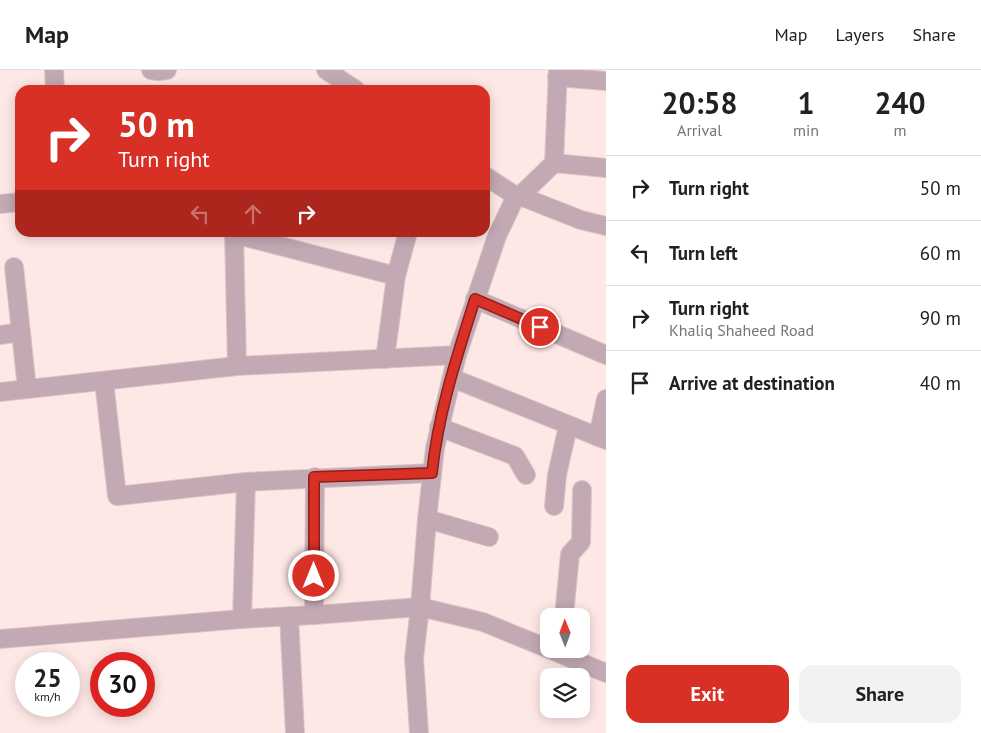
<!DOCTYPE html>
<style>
body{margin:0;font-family:"PT Sans",sans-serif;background:#f2f2f2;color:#202124;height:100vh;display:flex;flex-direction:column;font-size:19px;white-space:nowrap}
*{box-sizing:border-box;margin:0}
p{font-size:16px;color:#757577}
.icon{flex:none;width:28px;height:28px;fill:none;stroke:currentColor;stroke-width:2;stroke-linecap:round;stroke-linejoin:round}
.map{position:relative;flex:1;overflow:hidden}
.details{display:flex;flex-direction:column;background:#fff;width:375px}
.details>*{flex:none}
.guide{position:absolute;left:15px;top:15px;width:475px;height:152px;border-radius:15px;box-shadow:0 2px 12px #0003;background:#d93025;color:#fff;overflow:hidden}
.needle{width:32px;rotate:359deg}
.buttons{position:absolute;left:540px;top:538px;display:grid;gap:10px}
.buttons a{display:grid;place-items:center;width:50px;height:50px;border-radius:10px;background:#fff;box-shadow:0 2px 12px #0003;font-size:25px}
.speed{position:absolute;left:15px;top:582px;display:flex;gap:10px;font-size:25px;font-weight:700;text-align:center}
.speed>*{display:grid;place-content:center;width:65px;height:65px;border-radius:50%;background:#fff;box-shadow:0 2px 12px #0003;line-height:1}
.speed small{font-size:12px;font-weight:400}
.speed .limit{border:8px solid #d22;background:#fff;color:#111}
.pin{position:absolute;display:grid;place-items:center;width:42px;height:42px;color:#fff;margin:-21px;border:2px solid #fff;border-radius:50%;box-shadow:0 1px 5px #0007}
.me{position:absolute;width:55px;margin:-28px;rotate:0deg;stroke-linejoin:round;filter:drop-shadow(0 0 4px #0008)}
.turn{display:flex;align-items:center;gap:18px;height:105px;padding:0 20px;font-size:22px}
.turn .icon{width:65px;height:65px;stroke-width:2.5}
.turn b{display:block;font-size:35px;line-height:42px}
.lanes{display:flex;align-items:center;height:48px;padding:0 20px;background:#0003;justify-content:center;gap:25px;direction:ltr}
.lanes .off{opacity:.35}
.eta{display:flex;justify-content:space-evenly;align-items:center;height:85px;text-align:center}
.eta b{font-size:30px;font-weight:600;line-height:35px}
.button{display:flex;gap:10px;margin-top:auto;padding:10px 20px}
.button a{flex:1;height:58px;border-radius:15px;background:#d93025;color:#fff;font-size:20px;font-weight:600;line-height:58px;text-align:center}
.button a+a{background:#f2f2f2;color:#202124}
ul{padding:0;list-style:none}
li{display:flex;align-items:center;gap:15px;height:65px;padding:0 20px;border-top:1px solid #e0e0e0}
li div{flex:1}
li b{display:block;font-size:19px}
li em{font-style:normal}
header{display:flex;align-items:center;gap:30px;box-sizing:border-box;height:70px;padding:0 25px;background:#fff;border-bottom:1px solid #e0e0e0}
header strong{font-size:24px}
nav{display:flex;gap:28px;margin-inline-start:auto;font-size:18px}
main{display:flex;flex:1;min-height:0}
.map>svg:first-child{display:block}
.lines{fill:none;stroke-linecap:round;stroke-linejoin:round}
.minor-casing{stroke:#d9c6c4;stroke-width:20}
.minor{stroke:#c2a9b3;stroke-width:18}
.route-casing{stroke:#8d1f18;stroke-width:12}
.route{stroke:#d93025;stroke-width:9}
</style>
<header>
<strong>Map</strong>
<nav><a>Map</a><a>Layers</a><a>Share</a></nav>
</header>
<main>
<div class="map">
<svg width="606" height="663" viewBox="0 0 606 663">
<rect width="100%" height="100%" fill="#fee8e6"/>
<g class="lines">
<g class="minor-casing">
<g id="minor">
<path d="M54,0L55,20"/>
<path d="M151,0L158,1L167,0"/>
<path d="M326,0L356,20"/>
<path d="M557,7L606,11"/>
<path d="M554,93L606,98"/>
<path d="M485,106L516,126H520L581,150L606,156"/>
<path d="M520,126L554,93L558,0"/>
<path d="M0,134L20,132"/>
<path d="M234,162L237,296"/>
<path d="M234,164L396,206"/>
<path d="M14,197L27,319"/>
<path d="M475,229L606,285"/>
<path d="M0,265L21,262"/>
<path d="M385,289L396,206L408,162"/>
<path d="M452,308L606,370"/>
<path d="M104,311L117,426L246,412L432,403"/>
<path d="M0,322L237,296L457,285"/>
<path d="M439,357L515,386L526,405"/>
<path d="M598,367L606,329"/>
<path d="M554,436L557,405L568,356"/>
<path d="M427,449L489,467"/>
<path d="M314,545L315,407"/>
<path d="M289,546L295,663"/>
<path d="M564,546L570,484L581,472L582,420"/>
<path d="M242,549L246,412"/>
<path d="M0,569L242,549L314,545L420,537L483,552L549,579"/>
<path d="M549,579L606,603"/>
<path d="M419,663L414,588L420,537L427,449L435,378L457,285L497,166L516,126"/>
</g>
</g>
<use href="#minor" class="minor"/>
</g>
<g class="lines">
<g class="route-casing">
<path id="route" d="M314,506V407L432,403C438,343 457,286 475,229L540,257"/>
</g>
<use href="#route" class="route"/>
</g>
</svg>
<div class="buttons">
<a><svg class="needle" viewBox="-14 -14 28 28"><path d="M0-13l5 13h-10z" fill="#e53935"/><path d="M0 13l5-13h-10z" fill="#757577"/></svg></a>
<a><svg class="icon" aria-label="layers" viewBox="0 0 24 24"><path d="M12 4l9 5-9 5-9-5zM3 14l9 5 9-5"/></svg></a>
</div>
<div class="speed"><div>25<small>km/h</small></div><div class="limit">30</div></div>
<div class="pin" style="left:540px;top:257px;background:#d93025"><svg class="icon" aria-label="arrive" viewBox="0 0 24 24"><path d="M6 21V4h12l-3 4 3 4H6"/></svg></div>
<svg class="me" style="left:314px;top:506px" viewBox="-20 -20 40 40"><circle r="17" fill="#d93025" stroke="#fff" stroke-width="3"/><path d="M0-11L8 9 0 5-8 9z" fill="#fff"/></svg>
<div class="guide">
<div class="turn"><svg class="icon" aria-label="right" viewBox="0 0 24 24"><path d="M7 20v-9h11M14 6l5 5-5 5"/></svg><div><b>50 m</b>Turn right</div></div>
<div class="lanes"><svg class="icon off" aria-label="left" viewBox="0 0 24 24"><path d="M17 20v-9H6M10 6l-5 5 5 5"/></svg><svg class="icon off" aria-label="ahead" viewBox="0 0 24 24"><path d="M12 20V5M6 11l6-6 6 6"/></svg><svg class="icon" aria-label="right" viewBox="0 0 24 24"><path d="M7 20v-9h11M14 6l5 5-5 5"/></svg></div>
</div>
</div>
<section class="details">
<div class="eta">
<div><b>20:58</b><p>Arrival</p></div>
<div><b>1</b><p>min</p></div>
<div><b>240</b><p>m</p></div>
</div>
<ul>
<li><svg class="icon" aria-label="right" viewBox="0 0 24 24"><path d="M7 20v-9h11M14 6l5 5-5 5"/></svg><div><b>Turn right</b></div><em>50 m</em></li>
<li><svg class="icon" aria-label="left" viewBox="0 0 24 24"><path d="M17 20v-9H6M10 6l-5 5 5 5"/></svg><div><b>Turn left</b></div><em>60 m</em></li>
<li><svg class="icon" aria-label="right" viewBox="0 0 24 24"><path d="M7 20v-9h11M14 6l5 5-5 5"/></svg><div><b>Turn right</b><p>Khaliq Shaheed Road</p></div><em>90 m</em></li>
<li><svg class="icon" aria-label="arrive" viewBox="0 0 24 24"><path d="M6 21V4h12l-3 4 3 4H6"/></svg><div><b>Arrive at destination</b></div><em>40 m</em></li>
</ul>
<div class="button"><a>Exit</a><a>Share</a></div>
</section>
</main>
